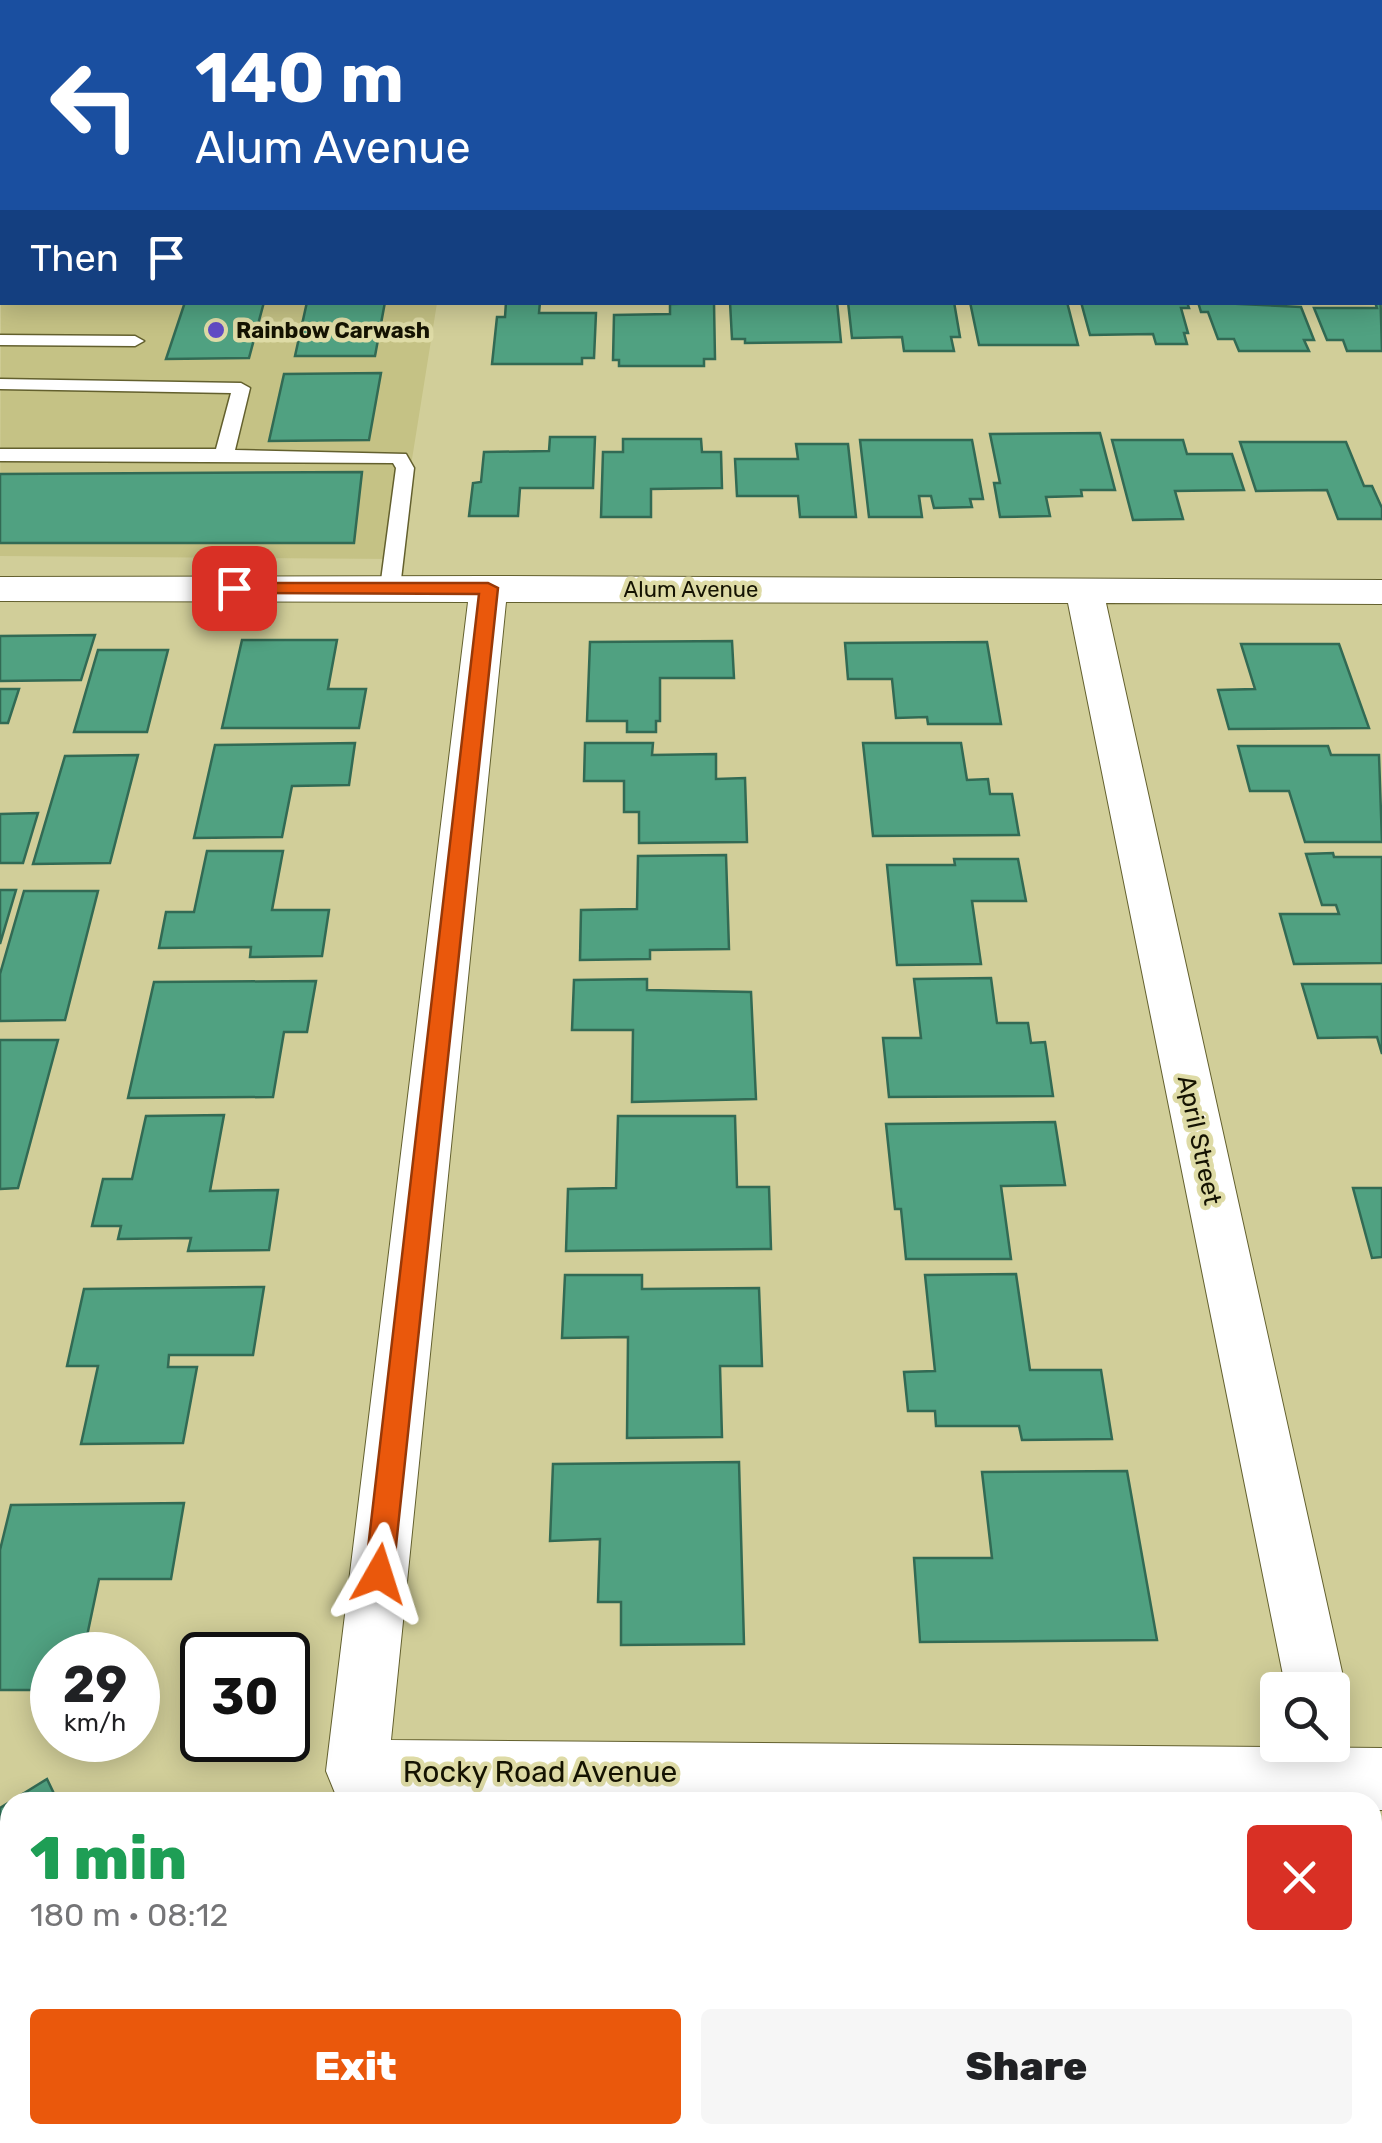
<!DOCTYPE html>
<meta charset="utf-8">
<style>
body{margin:0;font-family:Rubik,sans-serif;background:#f6f6f6;color:#202124;height:100vh;display:flex;flex-direction:column;font-size:38px;white-space:nowrap}
*{box-sizing:border-box;margin:0}
p{font-size:32px;color:#757577}
.icon{flex:none;width:55px;height:55px;fill:none;stroke:currentColor;stroke-width:2;stroke-linecap:round;stroke-linejoin:round}
.map{position:relative;flex:1;overflow:hidden}
.drawer{position:absolute;left:0px;top:1792px;width:1382px;height:352px;display:flex;flex-direction:column;background:#fff;border-radius:30px 30px 0 0;box-shadow:0 5px 25px #0003}
.drawer>*{flex:none}
.guide{position:absolute;left:0px;top:0px;width:1382px;height:305px;box-shadow:0 5px 25px #0003;background:#1a4fa0;color:#fff;overflow:hidden}
.controls{position:absolute;left:1260px;top:1672px;display:grid;gap:20px}
.controls a{display:grid;place-items:center;width:90px;height:90px;border-radius:10px;background:#fff;box-shadow:0 5px 25px #0003;font-size:50px}
.speed{position:absolute;left:30px;top:1632px;display:flex;gap:20px;font-size:50px;font-weight:700;text-align:center}
.speed>*{display:grid;place-content:center;width:130px;height:130px;border-radius:50%;background:#fff;box-shadow:0 5px 25px #0003;line-height:1}
.speed small{font-size:25px;font-weight:400}
.speed .limit{border:5px solid #111;border-radius:15px;background:#fff;color:#111}
.pin{position:absolute;display:grid;place-items:center;width:85px;height:85px;color:#fff;margin:-42px;border-radius:20px;box-shadow:0 5px 15px #0006}
.me{position:absolute;width:110px;margin:-55px;rotate:6deg;stroke-linejoin:round;filter:drop-shadow(0 0 8px #0008)}
.turn{display:flex;align-items:center;gap:35px;height:210px;padding:0 30px;font-size:45px}
.turn .icon{width:130px;height:130px;stroke-width:2.5}
.turn b{display:block;font-size:70px;line-height:85px}
.then{display:flex;align-items:center;height:95px;padding:0 30px;background:#0003;gap:20px;font-size:38px}
.round{display:grid;place-items:center;flex:none;width:105px;height:105px;border-radius:10px;background:#f6f6f6}
.summary{display:flex;align-items:center;justify-content:space-between;height:170px;padding:0 30px}
h1{font-size:60px;font-weight:800;line-height:75px;color:#1e9e55}
.button{display:flex;gap:20px;margin-top:auto;padding:20px 30px}
.button a{flex:1;height:115px;border-radius:10px;background:#ea580c;color:#fff;font-size:40px;font-weight:800;line-height:115px;text-align:center}
.button a+a{background:#f6f6f6;color:#202124}
.map>svg:first-child{display:block}
.built{fill:#c5c285}
.building{fill:#50a181;stroke:#326a54;stroke-width:2.5}
.lines{fill:none;stroke-linecap:round;stroke-linejoin:round}
.lane-casing{stroke:#63602e;stroke-width:3}
.street-casing{stroke:#63602e;stroke-width:2}
.lane{fill:#fff;fill-rule:evenodd}
.street{fill:#fff;fill-rule:evenodd}
.route{fill:#ea580c;stroke:#983908;stroke-width:2.5}
.poi-dot{fill:#614cc5;stroke:#dedba6;stroke-width:4}
.labels{text-anchor:middle;stroke-width:9;stroke-linejoin:round;paint-order:stroke}
.far-poi-label{font-size:22px;font-weight:bold;fill:#151302;stroke:#dedba6;text-anchor:start}
.far-street-label{font-size:22px;fill:#151302;stroke:#dedba6}
.street-label{font-size:25px;fill:#151302;stroke:#dedba6}
.near-street-label{font-size:30px;fill:#151302;stroke:#dedba6}
</style>
<div class="map">
<svg width="1382" height="2143" viewBox="0 0 1382 2143">
<rect width="100%" height="100%" fill="#d1ce99"/>
<path class="built" d="M2,34V302L437,303L396,559L0,556Z"/>
<g class="building">
<path d="M1380,283L1382,351H1347L1343,340H1327L1314,308H1377L1375,302H1380Z"/>
<path d="M185,302H264L249,358L166,359Z"/>
<path d="M307,302H385L375,356H295Z"/>
<path d="M506,302H540L539,313H596L594,358H582V364H492L497,317H505Z"/>
<path d="M730,302H837L841,342L745,343V339H732Z"/>
<path d="M848,302H954L960,337H951L954,351H904L902,337L852,338Z"/>
<path d="M970,302H1067L1078,345H979Z"/>
<path d="M1081,302H1187L1189,308H1181L1188,333H1184L1187,344H1156L1153,334L1090,335Z"/>
<path d="M1198,302L1301,307L1314,340H1304L1309,351H1239L1234,339H1218L1208,312H1201Z"/>
<path d="M714,303L715,359H704V366H619V360H613L614,315L670,314V304Z"/>
<path d="M381,373L369,440L269,441L284,374Z"/>
<path d="M1100,433L1115,490H1081L1082,496L1046,497L1050,516L1000,517L994,483H1000L990,434Z"/>
<path d="M550,437H595L593,488H520L518,516H469L473,483L481,482L484,452L549,451Z"/>
<path d="M623,439H701L702,452H721L722,488L651,489V517H601L603,452H623Z"/>
<path d="M860,440H972L983,499H970L972,507L934,508L931,496H919L922,517H869Z"/>
<path d="M1112,440H1183L1187,454H1232L1244,490L1175,491L1183,519L1133,520Z"/>
<path d="M1240,442H1346L1364,486H1372L1382,508V519H1338L1327,490L1256,491Z"/>
<path d="M796,444H848L856,517H800L798,496H737L735,459H798Z"/>
<path d="M362,472L354,543H0V474Z"/>
<path d="M95,635L81,680L0,681V636Z"/>
<path d="M242,640H337L328,689H366L359,728H222Z"/>
<path d="M732,641L734,678H660V721H656V732H627V721H587L590,642Z"/>
<path d="M987,642L1001,724H928L927,717L896,718L892,679H848L845,643Z"/>
<path d="M1241,644H1339L1369,728L1229,729L1218,690L1255,689Z"/>
<path d="M98,650H168L147,732H74Z"/>
<path d="M0,689H19L8,723H0Z"/>
<path d="M355,743L349,785L292,786L282,837L194,838L215,745Z"/>
<path d="M585,743H653L652,755L716,754V779L745,778L747,842L639,843V812H624V781H584Z"/>
<path d="M863,743H961L967,780L988,779L990,794H1012L1019,835L873,836Z"/>
<path d="M1238,746H1328L1331,755H1379L1382,842H1305L1289,791H1250Z"/>
<path d="M138,755L110,863L33,864L65,756Z"/>
<path d="M38,813L23,863H0V814Z"/>
<path d="M207,851H283L272,910H329L322,956L250,957L251,947L159,948L166,912H194Z"/>
<path d="M1333,853L1334,857H1382V963L1294,964L1280,914H1339L1336,905H1322L1306,854Z"/>
<path d="M726,855L729,949L650,950V959L580,960L581,910L637,909L638,856Z"/>
<path d="M954,859H1018L1026,901H972L981,964L897,965L887,865H955Z"/>
<path d="M0,890H16L0,944Z"/>
<path d="M24,891H98L65,1020L0,1021V974Z"/>
<path d="M991,978L997,1023H1028L1031,1043L1045,1042L1053,1096L889,1097L883,1038H921L914,979Z"/>
<path d="M647,979V990L751,992L756,1099L632,1102L633,1030H572L574,980Z"/>
<path d="M316,981L307,1032H284L273,1097L128,1098L154,982Z"/>
<path d="M1302,984H1382V1054L1377,1037L1318,1038Z"/>
<path d="M0,1040H58L18,1188L0,1189Z"/>
<path d="M224,1115L210,1191L278,1190L269,1250L188,1251L191,1238L118,1239L121,1226H92L103,1179H132L146,1116Z"/>
<path d="M618,1116H735L737,1187H769L771,1249L566,1251L568,1189L616,1188Z"/>
<path d="M1055,1122L1065,1185L1001,1186L1011,1259H906L901,1209H895L886,1124Z"/>
<path d="M1353,1188H1382V1257L1372,1258Z"/>
<path d="M1016,1274L1030,1370H1101L1112,1439L1022,1440L1019,1426H936L935,1411H908L904,1372L935,1371L925,1275Z"/>
<path d="M565,1275H642V1289L759,1288L762,1366H720L722,1437L627,1438L628,1337L562,1338Z"/>
<path d="M264,1287L253,1355H169L168,1367H197L183,1443L81,1444L98,1366H67L84,1289Z"/>
<path d="M739,1462L744,1644L621,1645V1602H598L600,1539L550,1541L553,1464Z"/>
<path d="M1127,1471L1157,1640L920,1642L914,1558H992L982,1472Z"/>
<path d="M184,1503L171,1579H99L83,1655H52V1690H0V1550L11,1505Z"/>
<path d="M47,1779L58,1802H10V2063L4,2067L0,2058V1808Z"/>
<path d="M1382,1970V2143H1329L1327,2135H1372V1971Z"/>
<path d="M181,2135H406L402,2143H177Z"/>
<rect x="451" y="2135" width="209" height="8"/>
<path d="M779,2135H984L985,2143H779Z"/>
<path d="M1025,2135H1253L1255,2143H1026Z"/>
</g>
<g class="lines">
<g class="lane-casing">
<g id="lane">
<path d="M0,335L135,336L144,341L135,346L0,345Z"/>
<path d="M0,379L241,383L250,388L235,450L406,454L414,468L400,588L390,594L380,588L396,468L393,463L0,461V449H216L231,393L0,389Z"/>
</g>
</g>
<g class="street-casing">
<g id="street">
<rect x="1380" y="227" width="2" height="18"/>
<path d="M489,576L1382,580V604L1106,603L1346,1690L1337,1711L1332,1713V1690H1286L1068,603L506,602L391,1740L1382,1748V1810H1372V1802H357L335,1793L326,1771L468,602L0,601V577Z"/>
</g>
</g>
<use href="#lane" class="lane"/>
<use href="#street" class="street"/>
</g>
<path class="route" d="M234,583H488L498,588L393,1574L389,1583L379,1587L369,1583L365,1574L479,594L228,593L225,588Z"/>
<circle class="poi-dot" cx="216" cy="330" r="10"/>
<g class="labels">
<g class="far-poi-label">
<text x="236" y="338">Rainbow Carwash</text>
</g>
<g class="far-street-label">
<text x="691" y="597">Alum Avenue</text>
</g>
<g class="street-label">
<text transform="translate(1200 1140) rotate(78)" y="9">April Street</text>
</g>
<g class="near-street-label">
<text x="540" y="1782">Rocky Road Avenue</text>
</g>
</g>
</svg>
<div class="controls">
<a><svg class="icon" aria-label="search" viewBox="0 0 24 24"><circle cx="10" cy="10" r="6"/><path d="M15 15l6 6"/></svg></a>
</div>
<div class="speed"><div>29<small>km/h</small></div><div class="limit">30</div></div>
<div class="pin" style="left:234px;top:588px;background:#d93025"><svg class="icon" aria-label="arrive" viewBox="0 0 24 24"><path d="M6 21V4h12l-3 4 3 4H6"/></svg></div>
<svg class="me" style="left:379px;top:1574px" viewBox="-20 -20 40 40"><path d="M0-17L14 15 0 8-14 15z" fill="#ea580c" stroke="#fff" stroke-width="4"/></svg>
<div class="guide">
<div class="turn"><svg class="icon" aria-label="left" viewBox="0 0 24 24"><path d="M17 20v-9H6M10 6l-5 5 5 5"/></svg><div><b>140 m</b>Alum Avenue</div></div>
<div class="then">Then<svg class="icon" aria-label="arrive" viewBox="0 0 24 24"><path d="M6 21V4h12l-3 4 3 4H6"/></svg></div>
</div>
<section class="drawer">
<div class="summary"><div><h1>1 min</h1><p>180 m · 08:12</p></div><a class="round" style="background:#d93025;color:#fff"><svg class="icon" aria-label="close" viewBox="0 0 24 24"><path d="M6 6l12 12M18 6L6 18"/></svg></a></div>
<div class="button"><a>Exit</a><a>Share</a></div>
</section>
</div>
